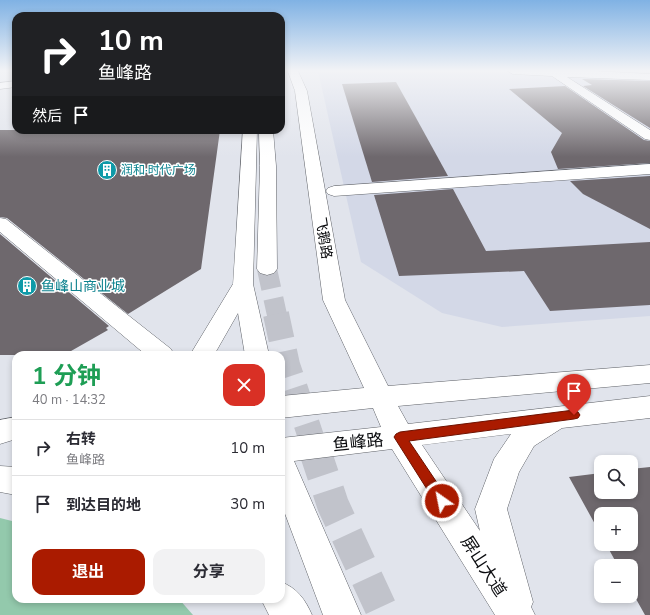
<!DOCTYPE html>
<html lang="zh">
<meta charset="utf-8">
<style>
body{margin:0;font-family:"Nunito Sans","Noto Sans SC",sans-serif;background:#f2f2f3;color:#2b2b33;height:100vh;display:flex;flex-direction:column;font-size:15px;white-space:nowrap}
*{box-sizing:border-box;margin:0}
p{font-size:13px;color:#7c7c81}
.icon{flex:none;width:22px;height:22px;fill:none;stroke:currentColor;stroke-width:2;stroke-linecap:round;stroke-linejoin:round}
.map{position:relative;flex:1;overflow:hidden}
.details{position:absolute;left:12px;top:351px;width:273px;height:252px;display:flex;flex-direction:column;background:#fff;border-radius:12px;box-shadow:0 2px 6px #0003}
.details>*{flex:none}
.banner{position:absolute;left:12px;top:12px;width:273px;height:122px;border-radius:12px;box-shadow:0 2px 6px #0003;background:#202124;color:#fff;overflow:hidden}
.fabs{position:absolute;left:594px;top:455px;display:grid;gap:8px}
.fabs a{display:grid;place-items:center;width:44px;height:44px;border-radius:8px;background:#fff;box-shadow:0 2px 6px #0003;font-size:20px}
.pin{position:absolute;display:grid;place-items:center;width:34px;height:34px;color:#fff;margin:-41px -17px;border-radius:50% 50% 50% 0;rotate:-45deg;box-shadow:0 0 4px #0007}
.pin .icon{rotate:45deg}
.me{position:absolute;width:44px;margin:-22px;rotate:327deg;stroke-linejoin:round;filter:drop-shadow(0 0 3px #0008)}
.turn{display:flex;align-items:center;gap:14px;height:84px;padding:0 20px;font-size:18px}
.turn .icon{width:52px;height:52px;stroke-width:2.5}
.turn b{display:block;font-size:28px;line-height:34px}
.then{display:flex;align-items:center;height:38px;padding:0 20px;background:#0003;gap:8px;font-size:15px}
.round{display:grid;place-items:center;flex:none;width:42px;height:42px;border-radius:12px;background:#f2f2f3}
.head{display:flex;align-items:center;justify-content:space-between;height:68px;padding:0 20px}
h1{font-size:24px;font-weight:700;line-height:30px;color:#1e9e55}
.primary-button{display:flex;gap:8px;margin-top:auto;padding:8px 20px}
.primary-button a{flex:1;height:46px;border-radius:12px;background:#aa1b00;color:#fff;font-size:16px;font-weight:700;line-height:46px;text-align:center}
.primary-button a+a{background:#f2f2f3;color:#2b2b33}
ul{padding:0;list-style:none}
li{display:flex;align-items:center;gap:12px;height:56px;padding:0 20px;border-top:1px solid #e1e1e2}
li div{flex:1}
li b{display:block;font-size:15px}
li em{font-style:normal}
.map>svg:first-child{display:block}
.built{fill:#d3d8e7}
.green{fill:#93c9ac}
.building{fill:#6e686d}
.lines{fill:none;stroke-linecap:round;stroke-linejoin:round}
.major-tunnel-far2{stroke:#c1c3cb;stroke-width:20;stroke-dasharray:20 10;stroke-linecap:butt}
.major-tunnel-far1{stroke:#c1c3cb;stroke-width:26;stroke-dasharray:26 12;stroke-linecap:butt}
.major-tunnel{stroke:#c1c3cb;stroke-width:32;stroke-dasharray:32 16;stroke-linecap:butt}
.minor-casing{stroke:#5f6268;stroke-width:1}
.major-casing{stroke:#5f6268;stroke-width:1}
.minor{fill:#fff;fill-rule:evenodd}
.major{fill:#fff;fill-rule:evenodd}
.route{fill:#aa1b00;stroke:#6e1200}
.labels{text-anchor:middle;stroke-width:3;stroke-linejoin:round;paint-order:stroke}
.far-culture-label{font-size:12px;fill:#0d838f;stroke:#fff;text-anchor:start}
.street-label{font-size:14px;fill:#0a0b0e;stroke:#fff}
.culture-label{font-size:14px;fill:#0d838f;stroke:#fff;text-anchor:start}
.near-street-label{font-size:17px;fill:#0a0b0e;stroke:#fff}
</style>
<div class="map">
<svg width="650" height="615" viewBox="0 0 650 615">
<rect width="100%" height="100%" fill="#e1e4ec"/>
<path class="built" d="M318,71H650V316L502,327L442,313L361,262Z"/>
<path class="green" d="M0,518L16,522V599H179L193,615H0Z"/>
<g class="building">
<path d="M582,79L650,81V128L583,86L592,85Z"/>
<path d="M396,82L415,116L448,176L372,182L342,84Z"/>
<path d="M565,86L644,140L650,141V163L558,169L551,152L562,133L509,89Z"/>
<path d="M0,130H220L201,269L128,314L7,218L0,217Z"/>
<path d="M650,176V229L583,194L570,181Z"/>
<path d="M453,189L486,251L650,242V305L550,311L524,271L399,276L374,195Z"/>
<path d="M0,234L109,326L106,328L108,330L64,355H0Z"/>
<path d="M650,467V615H645L631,590V566H618L606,544H631V514H601V535L569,477L601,473V492H631V469Z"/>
</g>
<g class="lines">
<path class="major-tunnel-far2" d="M267,269L277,315"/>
<path class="major-tunnel-far1" d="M276,314L287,365L314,446"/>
<path class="major-tunnel" d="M313,445L333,505L384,615"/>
<g class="minor-casing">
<g id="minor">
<path d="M508,71H593L650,74V80L567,77L650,130V140L645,139L552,76L513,74Z"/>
<path d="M16,81V87L0,89V83Z"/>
<path d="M650,164V174L334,196L328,194L326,191L328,188L334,186Z"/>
<path d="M0,218L6,219L171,349L174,355H146L0,232Z"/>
</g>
</g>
<g class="major-casing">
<g id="major">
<path d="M288,71H298L307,91L345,300L388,386L650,365V383L398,406L408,424L650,396V418L562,428L534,446L519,472L507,509L533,602L531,607L535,615H495L392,449L294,461L361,615H323L281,503V438L381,427L373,408L281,418V396L364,388L323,300L295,91ZM511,434L494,459L475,509L480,531L422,445Z"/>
<path d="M243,130H257L253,284L269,355H245L238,313L214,355H190L233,284Z"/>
<path d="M259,130H273L276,166L277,269L274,273L267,275L260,273L257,269L260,166Z"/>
<path d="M16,417V439L0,444V420Z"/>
<path d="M0,466L16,467V495L0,492Z"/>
<path d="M281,582C297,588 305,599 312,615H269L261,599H281Z"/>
</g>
</g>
<use href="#minor" class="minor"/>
<use href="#major" class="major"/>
</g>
<linearGradient id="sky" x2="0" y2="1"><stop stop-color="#80b2e4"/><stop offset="0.45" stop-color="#f2f3f6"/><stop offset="1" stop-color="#f2f3f6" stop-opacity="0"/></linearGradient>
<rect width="650" height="157" fill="url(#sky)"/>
<path class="route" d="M574,410L578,412L580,415L578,418L574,419L409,441L446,496L448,501L446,505L442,507L437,505L394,437L396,434L400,432Z"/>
<defs>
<g id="building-disc" transform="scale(1)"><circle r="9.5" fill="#0f9aa8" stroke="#fff"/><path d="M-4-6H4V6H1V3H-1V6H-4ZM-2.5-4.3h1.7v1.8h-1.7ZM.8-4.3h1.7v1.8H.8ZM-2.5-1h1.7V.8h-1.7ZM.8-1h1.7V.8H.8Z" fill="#fff"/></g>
</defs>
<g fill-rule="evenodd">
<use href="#building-disc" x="107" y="170"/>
<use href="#building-disc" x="27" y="286"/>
</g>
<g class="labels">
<g class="far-culture-label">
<text x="121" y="174">润和·时代广场</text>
</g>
<g class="street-label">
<text transform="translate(324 238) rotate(81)" y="5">飞鹅路</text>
</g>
<g class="culture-label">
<text x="41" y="291">鱼峰山商业城</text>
</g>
<g class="near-street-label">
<text transform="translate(358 442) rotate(-6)" y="6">鱼峰路</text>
<text transform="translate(484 566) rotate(57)" y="6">屏山大道</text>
</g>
</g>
</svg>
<div class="fabs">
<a><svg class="icon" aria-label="search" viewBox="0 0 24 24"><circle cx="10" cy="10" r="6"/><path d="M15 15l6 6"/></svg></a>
<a>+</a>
<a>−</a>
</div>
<div class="pin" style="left:574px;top:415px;background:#d93025"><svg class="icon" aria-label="arrive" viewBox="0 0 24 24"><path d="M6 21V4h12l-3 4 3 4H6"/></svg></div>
<svg class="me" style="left:442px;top:501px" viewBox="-20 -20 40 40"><circle r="17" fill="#aa1b00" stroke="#fff" stroke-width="3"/><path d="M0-11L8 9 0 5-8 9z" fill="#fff"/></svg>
<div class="banner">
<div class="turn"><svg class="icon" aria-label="right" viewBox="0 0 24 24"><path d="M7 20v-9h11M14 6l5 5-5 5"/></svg><div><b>10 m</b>鱼峰路</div></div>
<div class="then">然后<svg class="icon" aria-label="arrive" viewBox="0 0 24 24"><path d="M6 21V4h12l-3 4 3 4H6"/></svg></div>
</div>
<section class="details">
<div class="head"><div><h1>1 分钟</h1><p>40 m · 14:32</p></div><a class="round" style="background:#d93025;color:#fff"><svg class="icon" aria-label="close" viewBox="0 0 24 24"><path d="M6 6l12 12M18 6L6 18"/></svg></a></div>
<ul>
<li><svg class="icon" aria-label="right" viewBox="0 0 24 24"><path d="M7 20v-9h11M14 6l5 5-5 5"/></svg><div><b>右转</b><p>鱼峰路</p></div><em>10 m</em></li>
<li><svg class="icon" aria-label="arrive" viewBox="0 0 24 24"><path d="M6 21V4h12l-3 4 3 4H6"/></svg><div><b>到达目的地</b></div><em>30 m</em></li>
</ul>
<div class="primary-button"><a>退出</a><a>分享</a></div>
</section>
</div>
